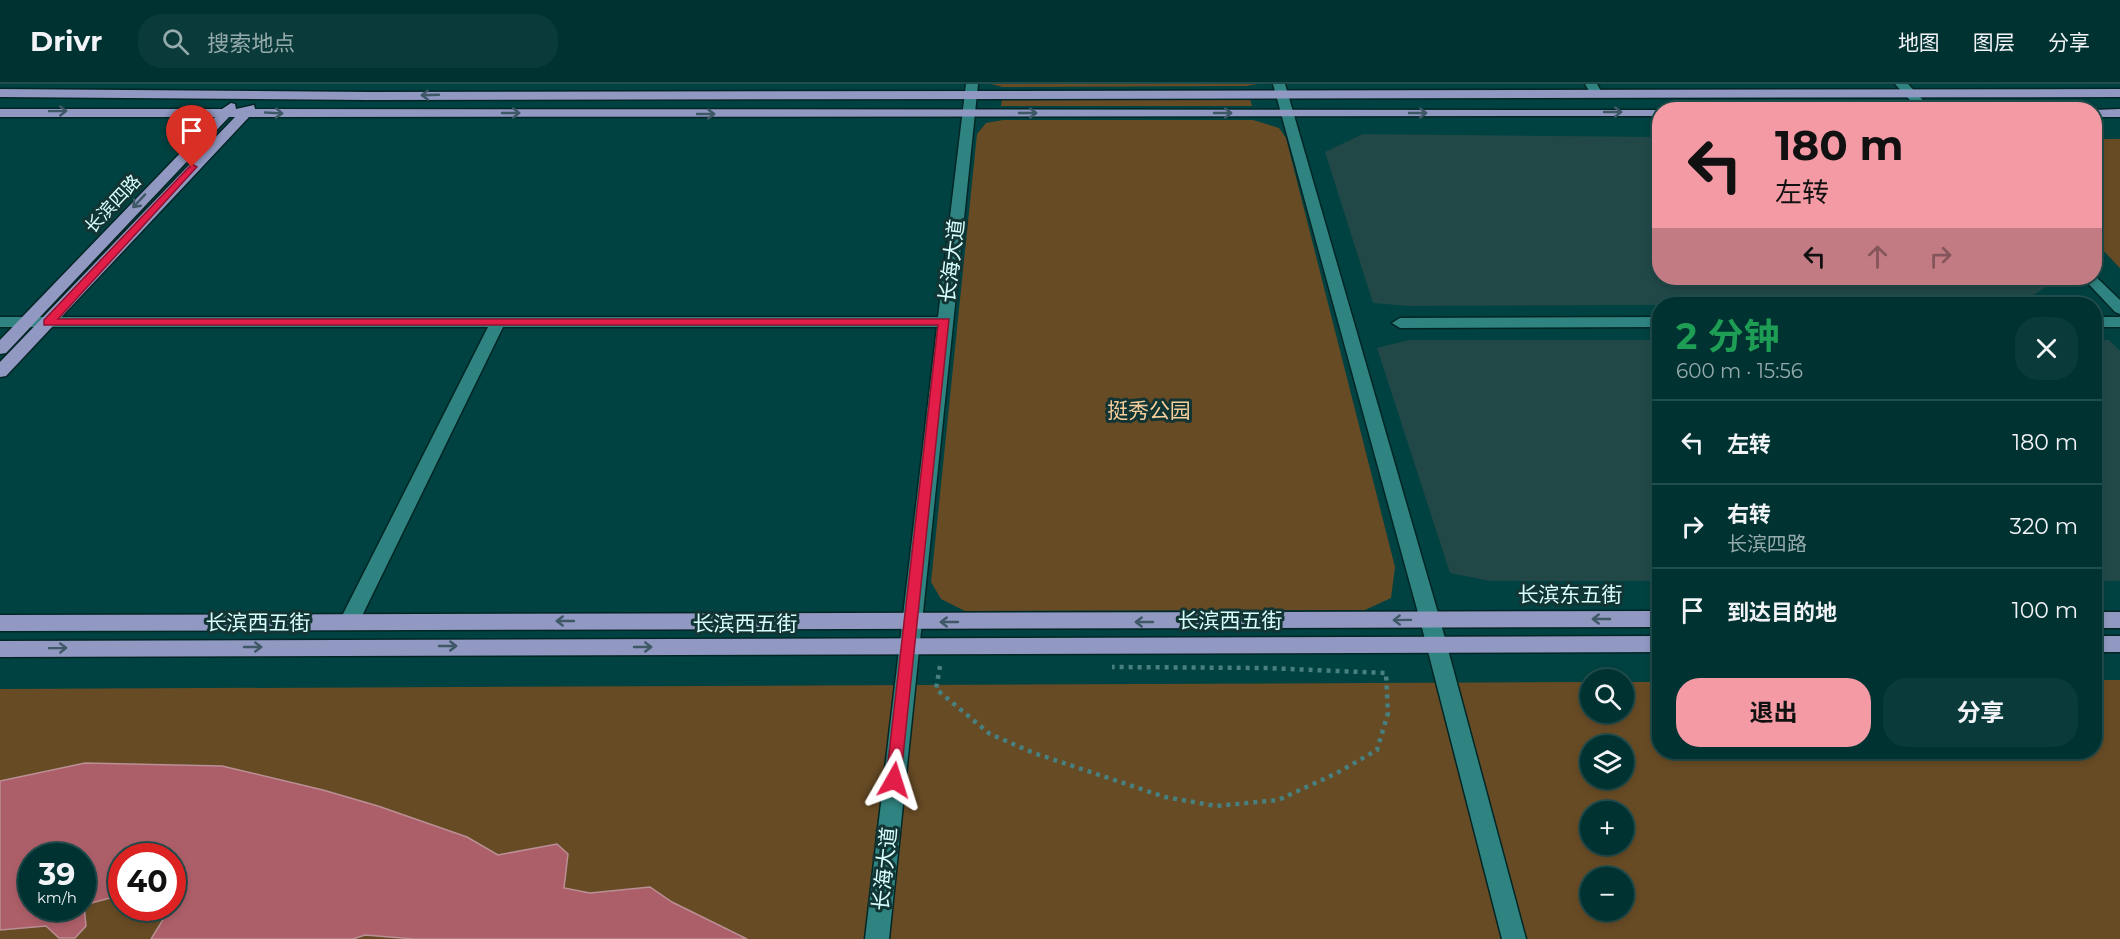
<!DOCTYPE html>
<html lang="zh">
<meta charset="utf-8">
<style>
body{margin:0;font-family:Montserrat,"Noto Sans SC",sans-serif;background:#0a3a39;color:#f1f3f6;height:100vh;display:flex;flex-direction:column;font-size:22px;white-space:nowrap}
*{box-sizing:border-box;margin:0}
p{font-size:20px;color:#95aaab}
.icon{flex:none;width:33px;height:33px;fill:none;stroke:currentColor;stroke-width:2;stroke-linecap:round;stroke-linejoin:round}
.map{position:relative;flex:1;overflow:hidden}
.drawer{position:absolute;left:1652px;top:213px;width:450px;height:462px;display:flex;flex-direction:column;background:#003231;border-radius:24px;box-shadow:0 3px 9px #0003,0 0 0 2px #224d4d}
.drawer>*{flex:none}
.hud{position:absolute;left:1652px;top:18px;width:450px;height:183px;border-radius:24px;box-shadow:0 3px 9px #0003,0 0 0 2px #224d4d;background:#f49aa4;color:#111;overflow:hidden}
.buttons{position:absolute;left:1580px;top:585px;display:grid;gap:12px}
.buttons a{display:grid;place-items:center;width:54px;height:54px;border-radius:50%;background:#003231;box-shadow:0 3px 9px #0003,0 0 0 2px #224d4d;font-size:30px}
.speed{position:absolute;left:18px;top:759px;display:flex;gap:12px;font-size:30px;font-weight:700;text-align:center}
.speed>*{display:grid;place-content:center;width:78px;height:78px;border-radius:50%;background:#003231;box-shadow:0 3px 9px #0003,0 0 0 2px #224d4d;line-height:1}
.speed small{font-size:15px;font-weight:400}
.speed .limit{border:9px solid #d22;background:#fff;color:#111}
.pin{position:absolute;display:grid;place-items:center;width:51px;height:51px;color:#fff;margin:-62px -26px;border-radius:50% 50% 50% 0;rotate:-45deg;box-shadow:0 0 6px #0007}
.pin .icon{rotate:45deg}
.me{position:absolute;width:66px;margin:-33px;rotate:6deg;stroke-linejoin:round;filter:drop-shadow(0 0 4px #0008)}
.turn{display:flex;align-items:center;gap:21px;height:126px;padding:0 24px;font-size:27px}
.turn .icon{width:78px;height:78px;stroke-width:2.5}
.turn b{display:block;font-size:42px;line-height:51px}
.lanes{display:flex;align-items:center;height:57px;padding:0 24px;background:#0003;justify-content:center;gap:30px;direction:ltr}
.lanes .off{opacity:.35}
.round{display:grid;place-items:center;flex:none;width:63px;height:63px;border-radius:24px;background:#0a3a39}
.summary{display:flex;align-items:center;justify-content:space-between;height:102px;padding:0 24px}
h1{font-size:36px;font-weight:700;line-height:45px;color:#1e9e55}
.action{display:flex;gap:12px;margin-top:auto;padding:12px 24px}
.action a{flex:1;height:69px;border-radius:24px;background:#f49aa4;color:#111;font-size:24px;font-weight:700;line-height:69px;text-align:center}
.action a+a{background:#0a3a39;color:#f1f3f6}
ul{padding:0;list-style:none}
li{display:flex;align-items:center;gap:18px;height:84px;padding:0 24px;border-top:2px solid #224d4d}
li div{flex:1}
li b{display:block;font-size:22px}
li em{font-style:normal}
header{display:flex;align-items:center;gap:36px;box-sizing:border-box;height:84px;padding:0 30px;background:#003231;border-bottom:2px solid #224d4d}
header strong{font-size:28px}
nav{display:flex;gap:33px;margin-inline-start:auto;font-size:21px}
.search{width:420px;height:54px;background:#0a3a39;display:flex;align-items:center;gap:15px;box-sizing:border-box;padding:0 21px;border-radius:24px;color:#95aaab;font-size:22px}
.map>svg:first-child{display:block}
.built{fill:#214847}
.green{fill:#674b25;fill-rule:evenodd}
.water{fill:#ad5f69;stroke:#ba8f95;stroke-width:1.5;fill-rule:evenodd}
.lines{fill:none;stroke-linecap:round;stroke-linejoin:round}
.minor-casing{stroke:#022625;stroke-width:3}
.major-casing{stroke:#022625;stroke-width:3}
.path{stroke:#47807e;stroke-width:4.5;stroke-dasharray:4 5;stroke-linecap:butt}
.minor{fill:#2f8481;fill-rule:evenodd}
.major{fill:#9198c2;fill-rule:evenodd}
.oneway{stroke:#3e5866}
.route{fill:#e11d48;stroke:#92132f;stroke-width:1.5}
.labels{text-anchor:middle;stroke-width:6;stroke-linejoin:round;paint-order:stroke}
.far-street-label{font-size:18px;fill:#d7fefc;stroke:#123534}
.street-label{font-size:21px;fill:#d7fefc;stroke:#123534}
.park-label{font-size:21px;fill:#f6ce9c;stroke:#123534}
</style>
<header>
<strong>Drivr</strong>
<div class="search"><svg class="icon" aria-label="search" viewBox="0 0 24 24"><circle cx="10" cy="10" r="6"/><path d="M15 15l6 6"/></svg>搜索地点</div>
<nav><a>地图</a><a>图层</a><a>分享</a></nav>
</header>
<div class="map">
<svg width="2120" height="855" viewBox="0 0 2120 855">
<rect width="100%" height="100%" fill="#004241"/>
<g class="built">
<path d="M1363,50L1659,53V194H2045L2051,200L2021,219L1409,222L1373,219L1325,68Z"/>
<path d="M1409,256H1659V497H1490L1450,489L1377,264Z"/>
<path d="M2094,256H2109L2120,267V497H2094Z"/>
</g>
<g class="green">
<path d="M991,0H1257L1246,2L1003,3Z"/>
<path d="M1002,15H1250L1252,22H1001Z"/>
<path d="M1003,36H1253L1279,44L1286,54L1395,483L1391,514L1365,526L965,527L941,515L931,498L977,50L986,39Z"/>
<path d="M2094,55H2120V184L2094,157Z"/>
<path d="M2094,596H2120V855H0V605L1590,598V628H1623V598H1659V668H2094ZM1590,662H1623V694H1590ZM1590,728H1623V760H1590ZM32,772H82V824H32ZM122,772H172V824H122ZM1590,794H1623V826H1590Z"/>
</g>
<path class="water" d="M85,679L222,682L323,706L378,722L467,753L498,771L557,760L568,770L564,804L590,809L650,803L672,818L747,855H414L365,851L353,855H151L169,826L138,827L131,824H172V772H122L121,819L110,814L84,821L86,842L75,854H59L46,842L0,846V697ZM32,772H82V824H32Z"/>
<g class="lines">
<g class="minor-casing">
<g id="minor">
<path d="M966,0H978L889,855H865L937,243H503L359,538L356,544L349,546L342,544L339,538L488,243H0V233H938Z"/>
<path d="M1273,0H1285L1440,536L1526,855H1502L1420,536Z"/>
<path d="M1585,0H1597L1602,9L1592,12Z"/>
<path d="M1895,0H1908L1932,26H1919Z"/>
<path d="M2094,191L2120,216V230L2115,228L2083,194H2094Z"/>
<path d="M1659,233V243L1400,244L1392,239L1400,234Z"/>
<rect x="2094" y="233" width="26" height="10"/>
</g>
</g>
<g class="major-casing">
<g id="major">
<path d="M0,5L368,8L2120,5V13L368,16L0,13Z"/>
<path d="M231,19L235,20L236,25L254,21L255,25L1663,26H1659V32L249,33L6,292L0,293V278L235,33H229L6,269L0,270V256L215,33H0V25H222Z"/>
<path d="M2120,25V33H2094L2093,26Z"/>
<path d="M1659,527V543L0,547V531Z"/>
<rect x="2094" y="528" width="26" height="16"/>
<path d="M1659,552V568L0,573V557Z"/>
<rect x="2094" y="552" width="26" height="16"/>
</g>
</g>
<path class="path" d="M940,582L936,605L990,650L1034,669L1165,713L1216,722L1278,716L1337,689L1377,666L1388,629L1386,589L1266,584L1112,583"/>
<use href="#minor" class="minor"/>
<use href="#major" class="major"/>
</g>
<defs><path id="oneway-shaft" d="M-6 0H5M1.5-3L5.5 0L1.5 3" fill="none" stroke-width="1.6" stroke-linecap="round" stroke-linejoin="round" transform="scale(1.5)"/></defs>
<g class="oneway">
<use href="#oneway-shaft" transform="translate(430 11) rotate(178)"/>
<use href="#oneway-shaft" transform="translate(58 27) rotate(-1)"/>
<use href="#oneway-shaft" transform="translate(1613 28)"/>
<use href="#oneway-shaft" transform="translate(274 29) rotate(3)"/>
<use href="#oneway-shaft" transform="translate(511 29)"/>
<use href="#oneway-shaft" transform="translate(1028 29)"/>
<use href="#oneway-shaft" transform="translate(1223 29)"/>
<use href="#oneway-shaft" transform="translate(1418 29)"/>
<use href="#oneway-shaft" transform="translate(706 30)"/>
<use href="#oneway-shaft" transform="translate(139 117) rotate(133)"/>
<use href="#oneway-shaft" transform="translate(1601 535) rotate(180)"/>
<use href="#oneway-shaft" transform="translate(1402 536) rotate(179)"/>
<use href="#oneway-shaft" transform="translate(565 537) rotate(180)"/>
<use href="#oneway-shaft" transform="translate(949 538) rotate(-180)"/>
<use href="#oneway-shaft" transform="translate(1144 538) rotate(180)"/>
<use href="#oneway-shaft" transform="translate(448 562)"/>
<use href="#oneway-shaft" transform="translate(253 563)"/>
<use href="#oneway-shaft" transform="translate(643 563)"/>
<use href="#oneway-shaft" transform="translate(58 564) rotate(-1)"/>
</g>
<path class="route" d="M192,80L197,83L195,85L58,235H949L900,701L894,703L889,701L886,696L938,241H44V236Z"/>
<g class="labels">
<g class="far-street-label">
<text transform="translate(113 120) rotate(-47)" y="6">长滨四路</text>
</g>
<g class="street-label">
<text transform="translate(952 177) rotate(-83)" y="7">长海大道</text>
<text x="1570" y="518">长滨东五街</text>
<text x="1230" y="544">长滨西五街</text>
<text x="258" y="546">长滨西五街</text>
<text x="745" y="547">长滨西五街</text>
<text transform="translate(885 785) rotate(-84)" y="7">长海大道</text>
</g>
<g class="park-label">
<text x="1149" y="334">挺秀公园</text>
</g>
</g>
</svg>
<div class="buttons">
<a><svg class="icon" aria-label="search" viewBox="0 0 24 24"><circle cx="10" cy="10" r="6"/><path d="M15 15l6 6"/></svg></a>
<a><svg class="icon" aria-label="layers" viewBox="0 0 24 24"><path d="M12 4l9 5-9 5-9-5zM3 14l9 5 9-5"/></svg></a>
<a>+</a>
<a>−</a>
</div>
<div class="speed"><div>39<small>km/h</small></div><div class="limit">40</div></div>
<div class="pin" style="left:192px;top:83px;background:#d93025"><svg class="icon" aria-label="arrive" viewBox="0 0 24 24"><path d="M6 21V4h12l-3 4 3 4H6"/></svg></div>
<svg class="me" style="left:894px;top:696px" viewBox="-20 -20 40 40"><path d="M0-17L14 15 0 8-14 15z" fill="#e11d48" stroke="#fff" stroke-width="4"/></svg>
<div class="hud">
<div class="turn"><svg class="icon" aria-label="left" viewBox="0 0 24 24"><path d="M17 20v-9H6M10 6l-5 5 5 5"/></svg><div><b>180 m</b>左转</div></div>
<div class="lanes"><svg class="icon" aria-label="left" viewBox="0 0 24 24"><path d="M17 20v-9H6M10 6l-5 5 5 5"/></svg><svg class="icon off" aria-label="ahead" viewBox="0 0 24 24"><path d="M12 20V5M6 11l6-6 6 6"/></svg><svg class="icon off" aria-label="right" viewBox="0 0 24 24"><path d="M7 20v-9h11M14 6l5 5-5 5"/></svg></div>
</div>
<section class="drawer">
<div class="summary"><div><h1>2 分钟</h1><p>600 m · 15:56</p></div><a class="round"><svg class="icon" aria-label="close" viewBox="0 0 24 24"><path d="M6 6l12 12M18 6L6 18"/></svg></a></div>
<ul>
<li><svg class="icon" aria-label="left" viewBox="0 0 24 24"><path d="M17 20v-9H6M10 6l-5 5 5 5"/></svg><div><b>左转</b></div><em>180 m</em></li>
<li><svg class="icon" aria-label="right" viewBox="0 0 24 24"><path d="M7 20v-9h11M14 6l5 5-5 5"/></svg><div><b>右转</b><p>长滨四路</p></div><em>320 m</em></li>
<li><svg class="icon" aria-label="arrive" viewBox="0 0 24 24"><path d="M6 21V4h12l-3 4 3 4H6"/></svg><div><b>到达目的地</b></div><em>100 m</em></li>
</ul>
<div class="action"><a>退出</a><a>分享</a></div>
</section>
</div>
